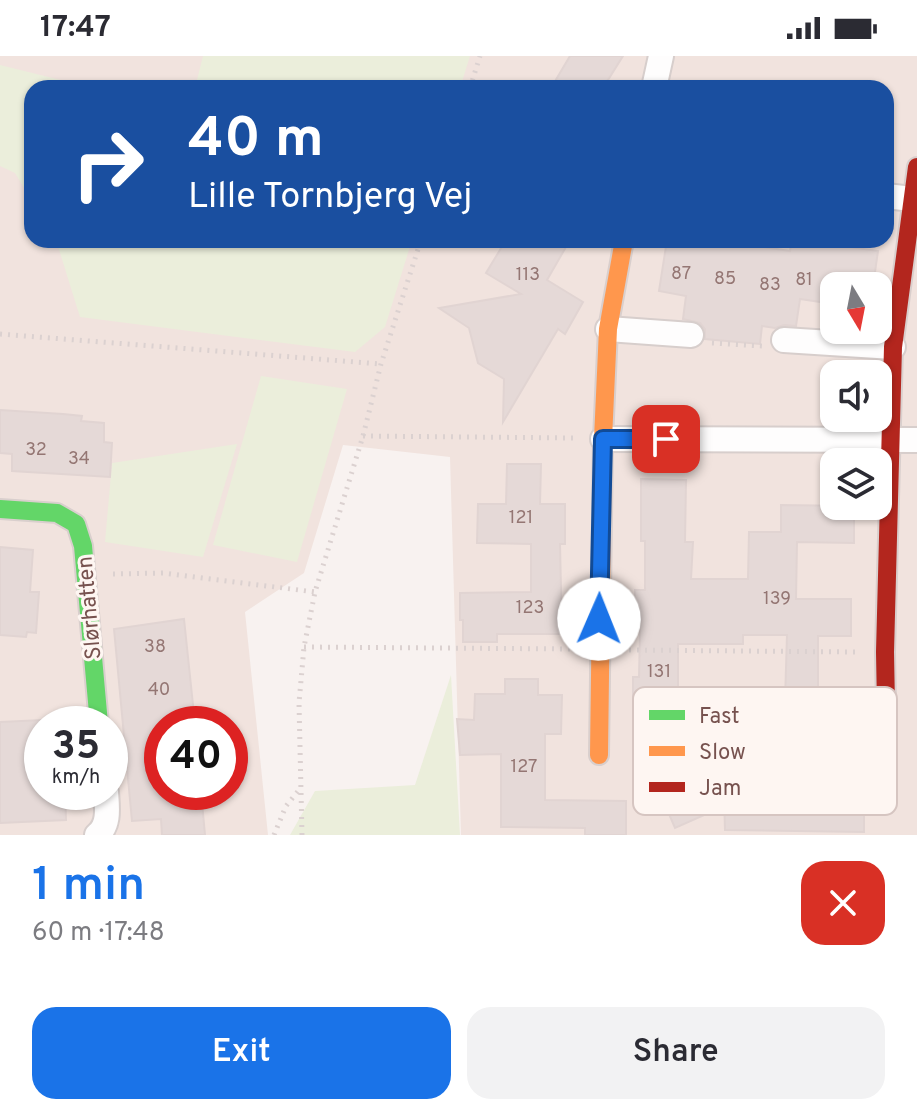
<!DOCTYPE html>
<meta charset="utf-8">
<style>
body{margin:0;font-family:Overpass,sans-serif;background:#f2f2f3;color:#2b2b33;height:100vh;display:flex;flex-direction:column;font-size:30px;white-space:nowrap}
*{box-sizing:border-box;margin:0}
p{font-size:26px;color:#7c7c81}
.icon{flex:none;width:44px;height:44px;fill:none;stroke:currentColor;stroke-width:2;stroke-linecap:round;stroke-linejoin:round}
.map{position:relative;height:779px;overflow:hidden}
.details{display:flex;flex-direction:column;background:#fff;flex:1}
.details>*{flex:none}
.guide{position:absolute;left:24px;top:24px;width:870px;height:168px;border-radius:24px;box-shadow:0 2px 6px #0004;background:#1a4fa0;color:#fff;overflow:hidden}
.needle{width:52px;rotate:170deg}
.tools{position:absolute;left:820px;top:216px;display:grid;gap:16px}
.tools a{display:grid;place-items:center;width:72px;height:72px;border-radius:16px;background:#fff;box-shadow:0 2px 6px #0004;font-size:40px}
.speed{position:absolute;left:24px;top:650px;display:flex;gap:16px;font-size:40px;font-weight:700;text-align:center}
.speed>*{display:grid;place-content:center;width:104px;height:104px;border-radius:50%;background:#fff;box-shadow:0 2px 6px #0004;line-height:1}
.speed small{font-size:20px;font-weight:400}
.speed .limit{border:12px solid #d22;background:#fff;color:#111}
.pin{position:absolute;display:grid;place-items:center;width:68px;height:68px;color:#fff;margin:-34px;border-radius:16px;box-shadow:0 4px 12px #0006}
.me{position:absolute;width:88px;margin:-44px;rotate:1deg;stroke-linejoin:round;filter:drop-shadow(0 0 6px #0008)}
.turn{display:flex;align-items:center;gap:28px;height:168px;padding:0 32px;font-size:36px}
.turn .icon{width:104px;height:104px;stroke-width:2.5}
.turn b{display:block;font-size:56px;line-height:68px}
.round{display:grid;place-items:center;flex:none;width:84px;height:84px;border-radius:24px;background:#f2f2f3}
.overview{display:flex;align-items:center;justify-content:space-between;height:136px;padding:0 32px}
h1{font-size:48px;font-weight:600;line-height:60px;color:#1a73e8}
.action{display:flex;gap:16px;margin-top:auto;padding:16px 32px}
.action a{flex:1;height:92px;border-radius:24px;background:#1a73e8;color:#fff;font-size:32px;font-weight:600;line-height:92px;text-align:center}
.action a+a{background:#f2f2f3;color:#2b2b33}
.status{display:flex;justify-content:space-between;align-items:center;height:56px;padding:0 40px;background:#fff;direction:ltr}
.status svg{height:22px;fill:currentColor}
.map>svg:first-child{display:block}
.residential{fill:#f1e3de;fill-rule:evenodd}
.green{fill:#ebeedb}
.building{fill:#e5d9d7;stroke:#e1d4d2;stroke-width:2}
.lines{fill:none;stroke-linecap:round;stroke-linejoin:round}
.street-casing{stroke:#d7cecc;stroke-width:28}
.fast-casing{stroke:#d9cfcd;stroke-width:22}
.slow-casing{stroke:#d9cfcd;stroke-width:22}
.jam-casing{stroke:#d9cfcd;stroke-width:22}
.path{stroke:#dbd1d0;stroke-width:5;stroke-dasharray:2 6;stroke-linecap:butt}
.street{stroke:#fefdfd;stroke-width:24}
.fast{stroke:#63d668;stroke-width:18}
.slow{stroke:#ff974d;stroke-width:18}
.jam{stroke:#b3261e;stroke-width:18}
.route-casing{stroke:#114b97;stroke-width:20}
.route{stroke:#1a73e8;stroke-width:14}
.labels{text-anchor:middle;stroke-width:6;stroke-linejoin:round;paint-order:stroke}
.number-label{font-size:18px;fill:#947673}
.street-label{font-size:22px;fill:#77524f;stroke:#fef6f2}
.key{fill:#fef6f2;stroke:#d6c5c1;stroke-width:2}
.key-label{font-size:22px;fill:#77524f}
</style>
<div class="status"><b>17:47</b><svg viewBox="0 0 49 12"><path d="M0 12V9h3v3zM5 12V6h3v6zM10 12V3h3v9zM15 12V0h3v12zM26 1h20v11H26zM47 4h2v5h-2z"/></svg></div>
<div class="map">
<svg width="917" height="779" viewBox="0 0 917 779">
<rect width="100%" height="100%" fill="#f8f2f0"/>
<path class="residential" d="M0,0H917V779H461L450,401L343,389L304,517L245,556L268,779H0ZM32,32H886V184H32ZM834,230H878V274H834ZM834,318H878V362H834ZM834,406H878V450H834ZM42,668H110V736H42ZM162,668H230V736H162Z"/>
<g class="green">
<path d="M203,0H470L460,32H195Z"/>
<path d="M0,9L93,32H32V145L15,117L0,110Z"/>
<path d="M56,184H412L385,271L355,296L80,261Z"/>
<path d="M261,320L347,333L297,506L213,489Z"/>
<path d="M237,388L203,501L105,486L112,407Z"/>
<path d="M451,619L460,779H290L315,735L415,729Z"/>
</g>
<g class="building">
<path d="M570,0H623L603,32H551Z"/>
<path d="M506,184H570L547,224L583,246L565,278L558,273L503,366L504,323L478,307L469,272L439,252L521,238L486,217Z"/>
<path d="M667,184H719L790,195L792,184H823L822,187L878,195L873,230H834V248L800,243L796,270L784,269L775,272L762,270L760,288L705,283V273L700,267L683,263L686,240L659,235Z"/>
<path d="M0,354L63,358L82,360L81,365L104,367V386L112,387L110,421L12,415V398L0,397Z"/>
<path d="M507,408H541L540,448H565V488H560L562,578H497V586H463V564H460V537L531,536V488L477,487L478,448H506Z"/>
<path d="M641,423L686,424L685,486H693L691,523H748L749,476H781V449L854,450V487L797,486L796,543H851V580H818V638H846V679L784,678L787,579H743V588H678V635H693L692,656L696,657V683H633V621H639L640,574H635V534H645V485H641Z"/>
<path d="M0,491L33,494L30,536H39L36,577L27,576L26,581L0,579Z"/>
<path d="M184,563L195,668H162V736H201L205,779H162L161,763L132,765L114,573Z"/>
<path d="M505,623H538V639H562L561,678H545V744L626,745V779H585V772L501,771V698L460,699L457,663L474,664L475,638H505Z"/>
<path d="M42,664V736H65L66,764L0,767V666Z"/>
<path d="M736,700L725,736L826,737V749H864V776L725,774L724,739L720,752L675,772L659,735Z"/>
</g>
<g class="lines">
<g class="street-casing">
<g id="street">
<path d="M654,32L661,0"/>
<path d="M886,140L912,143"/>
<path d="M608,273L691,279"/>
<path d="M784,284L893,291"/>
<path d="M603,383L917,384"/>
<path d="M97,779C110,769 107,751 106,736"/>
</g>
</g>
<g class="fast-casing">
<path id="fast" d="M0,453L57,457L76,468L83,490L99,668"/>
</g>
<g class="slow-casing">
<path id="slow" d="M599,699L603,383L608,273L624,184"/>
</g>
<g class="jam-casing">
<path id="jam" d="M887,705L885,596L893,291L917,111"/>
</g>
<g class="path">
<path d="M470,32L480,0"/>
<path d="M0,278L381,308"/>
<path d="M712,287L762,290"/>
<path d="M363,380L574,382"/>
<path d="M113,518L163,517L315,536"/>
<path d="M304,591L571,593"/>
<path d="M629,594L855,596"/>
<path d="M274,779L286,750L299,734"/>
<path d="M302,779L299,647L304,591L315,536L363,380L381,308L421,184"/>
</g>
<use href="#street" class="street"/>
<use href="#fast" class="fast"/>
<use href="#slow" class="slow"/>
<use href="#jam" class="jam"/>
</g>
<g class="lines">
<g class="route-casing">
<path id="route" d="M599,563L603,383H666"/>
</g>
<use href="#route" class="route"/>
</g>
<g class="labels">
<g class="number-label">
<text x="681" y="223">87</text>
<text x="528" y="224">113</text>
<text x="725" y="228">85</text>
<text x="804" y="229">81</text>
<text x="770" y="234">83</text>
<text x="36" y="399">32</text>
<text x="79" y="408">34</text>
<text x="521" y="467">121</text>
<text x="777" y="548">139</text>
<text x="530" y="557">123</text>
<text x="155" y="596">38</text>
<text x="659" y="621">131</text>
<text x="159" y="639">40</text>
<text x="524" y="716">127</text>
</g>
<g class="street-label">
<text transform="translate(88 552) rotate(-95)" y="8">Slørhatten</text>
</g>
</g>
<rect x="633" y="631" width="264" height="128" rx="12" class="key"/>
<rect x="649" y="654" width="36" height="10" fill="#63d668"/>
<rect x="649" y="690" width="36" height="10" fill="#ff974d"/>
<rect x="649" y="726" width="36" height="10" fill="#b3261e"/>
<g class="key-label">
<text x="699" y="667">Fast</text>
<text x="699" y="703">Slow</text>
<text x="699" y="739">Jam</text>
</g>
</svg>
<div class="tools">
<a><svg class="needle" viewBox="-14 -14 28 28"><path d="M0-13l5 13h-10z" fill="#e53935"/><path d="M0 13l5-13h-10z" fill="#7c7c81"/></svg></a>
<a><svg class="icon" aria-label="sound" viewBox="0 0 24 24"><path d="M4 9h4l5-4v14l-5-4H4zM17 9q2 3 0 6"/></svg></a>
<a><svg class="icon" aria-label="layers" viewBox="0 0 24 24"><path d="M12 4l9 5-9 5-9-5zM3 14l9 5 9-5"/></svg></a>
</div>
<div class="speed"><div>35<small>km/h</small></div><div class="limit">40</div></div>
<div class="pin" style="left:666px;top:383px;background:#d93025"><svg class="icon" aria-label="arrive" viewBox="0 0 24 24"><path d="M6 21V4h12l-3 4 3 4H6"/></svg></div>
<svg class="me" style="left:599px;top:563px" viewBox="-20 -20 40 40"><circle r="19" fill="#fff"/><path d="M0-13L10 11 0 6-10 11z" fill="#1a73e8"/></svg>
<div class="guide">
<div class="turn"><svg class="icon" aria-label="right" viewBox="0 0 24 24"><path d="M7 20v-9h11M14 6l5 5-5 5"/></svg><div><b>40 m</b>Lille Tornbjerg Vej</div></div>
</div>
</div>
<section class="details">
<div class="overview"><div><h1>1 min</h1><p>60 m · 17:48</p></div><a class="round" style="background:#d93025;color:#fff"><svg class="icon" aria-label="close" viewBox="0 0 24 24"><path d="M6 6l12 12M18 6L6 18"/></svg></a></div>
<div class="action"><a>Exit</a><a>Share</a></div>
</section>
